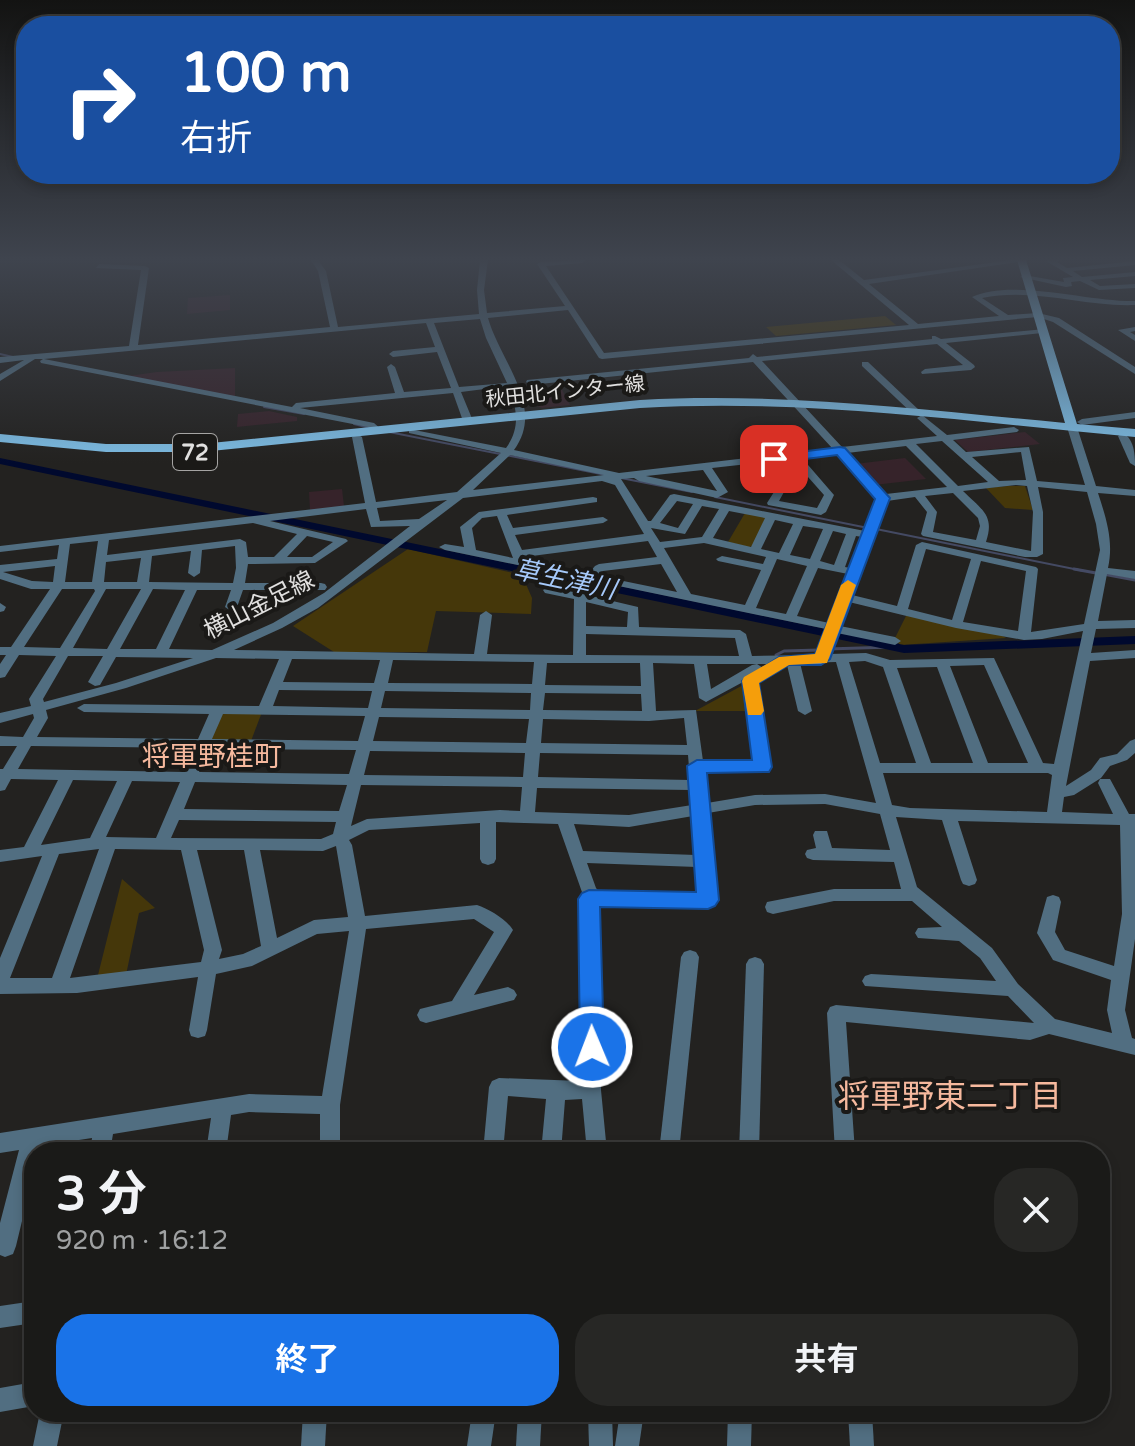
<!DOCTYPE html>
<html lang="ja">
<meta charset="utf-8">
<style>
body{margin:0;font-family:"Varela Round","Noto Sans JP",sans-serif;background:#272725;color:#f1f3f6;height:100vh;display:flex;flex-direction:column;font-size:30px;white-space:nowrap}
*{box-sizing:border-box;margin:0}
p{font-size:26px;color:#9fa1a2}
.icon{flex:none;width:44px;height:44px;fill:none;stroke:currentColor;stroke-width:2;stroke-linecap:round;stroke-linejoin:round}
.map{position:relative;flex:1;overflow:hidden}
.panel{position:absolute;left:24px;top:1142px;width:1086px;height:280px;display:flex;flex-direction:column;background:#1a1a18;border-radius:32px;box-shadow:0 4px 12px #0003,0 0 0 2px #383837}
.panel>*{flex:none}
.banner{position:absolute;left:16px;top:16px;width:1104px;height:168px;border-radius:32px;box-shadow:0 4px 12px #0003,0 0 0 2px #383837;background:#1a4fa0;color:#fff;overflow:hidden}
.pin{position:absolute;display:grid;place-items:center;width:68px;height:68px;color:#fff;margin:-34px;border-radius:16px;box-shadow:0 4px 12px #0006}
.me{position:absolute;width:88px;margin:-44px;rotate:359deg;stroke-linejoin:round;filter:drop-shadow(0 0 6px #0008)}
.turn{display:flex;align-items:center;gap:28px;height:168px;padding:0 32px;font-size:36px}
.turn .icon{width:104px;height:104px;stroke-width:2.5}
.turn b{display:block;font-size:56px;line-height:68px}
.round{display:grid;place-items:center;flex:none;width:84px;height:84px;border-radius:32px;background:#272725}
.summary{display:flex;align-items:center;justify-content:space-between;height:136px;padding:0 32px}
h1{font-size:48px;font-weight:700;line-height:60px}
.button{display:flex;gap:16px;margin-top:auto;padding:16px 32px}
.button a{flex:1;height:92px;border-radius:32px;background:#1a73e8;color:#fff;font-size:32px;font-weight:700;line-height:92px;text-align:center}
.button a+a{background:#272725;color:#f1f3f6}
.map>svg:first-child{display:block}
.industrial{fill:#36232a}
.green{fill:#45370a}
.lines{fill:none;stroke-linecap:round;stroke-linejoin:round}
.stream-far1{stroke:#444a63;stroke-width:2}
.stream{stroke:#444a63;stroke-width:3}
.river{fill:#00092e;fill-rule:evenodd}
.minor{fill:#516e81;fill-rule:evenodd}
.major{fill:#7cbbe2;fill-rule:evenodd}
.route{fill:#1a73e8;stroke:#114b97;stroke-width:2}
.slow{fill:#f59e0b}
.labels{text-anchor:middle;stroke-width:8;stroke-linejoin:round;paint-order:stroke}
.far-street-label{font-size:20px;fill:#e1e0df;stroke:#1a1917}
.shield{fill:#1a1917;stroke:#a5a4a3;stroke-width:2}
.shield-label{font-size:22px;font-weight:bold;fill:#e1e0df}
.street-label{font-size:24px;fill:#e1e0df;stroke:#1a1917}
.water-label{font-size:26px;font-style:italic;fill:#a6c9fa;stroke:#1a1917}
.quarter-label{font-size:28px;fill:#f6b99e;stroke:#1a1917}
.near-neighbourhood-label{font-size:32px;fill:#f6b99e;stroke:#1a1917}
</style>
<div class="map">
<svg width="1135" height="1446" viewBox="0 0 1135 1446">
<rect width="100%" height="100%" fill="#232220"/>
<g class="industrial">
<path d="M230,295V310L187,314L188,298Z"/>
<path d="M235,368V398L128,376L157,372Z"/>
<path d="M561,388L570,405L542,408L535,405L527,391Z"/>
<path d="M269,411L297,417V421L237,427L238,414Z"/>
<path d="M1025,432L1040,444L968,452L955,440Z"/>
<path d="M905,458L926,479L874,485L855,464Z"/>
<path d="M342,489L344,506L310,510L309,492Z"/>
</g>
<g class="green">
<path d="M885,316L896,325L776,336L766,327Z"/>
<path d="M1008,486H1025L1033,510L1005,508L986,488Z"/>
<path d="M745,513L766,517L753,546L749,547L728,542Z"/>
<path d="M408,549L522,575L532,598L531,614L436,611L427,652H334L293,626Z"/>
<path d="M907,614L998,633L1006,638L900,645L895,638Z"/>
<path d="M747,683L750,711H695Z"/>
<path d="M262,712L251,741L211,740L220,714Z"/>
<path d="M122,879L155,908L139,913L126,975L97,979Z"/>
</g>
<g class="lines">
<g class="stream-far1">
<path d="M0,354L13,357"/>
<path d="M264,407L304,414"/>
<path d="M354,424L370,428"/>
<path d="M389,432L606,475"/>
<path d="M621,478L692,492"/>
<path d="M715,497L868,528"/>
<path d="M876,529L1084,571"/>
</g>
<g class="stream">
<path d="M1074,569L1096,573"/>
<path d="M1103,574L1135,580"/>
<path d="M827,649L893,647"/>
<path d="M776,655L784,651L819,650"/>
</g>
<path class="river" d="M0,458L904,645L1135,636V644L904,653L0,464Z"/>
<g class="minor">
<path d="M311,260H318L326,271L338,327L479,314L477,290L480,260H488L484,290L487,313L565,306L537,264L541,262L585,260L582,263L546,266L604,353L909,325L831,260H839L864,280L1011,260L1025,261L869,284L918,324L999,316L972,297C1011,278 1089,302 1135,301V305C1084,307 1033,287 982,298L1008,315L1038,313L1059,318L1135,367V374L1053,322L1038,317L602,359L599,358L568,310L488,318C500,361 546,407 514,450L619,473L832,448L753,362L530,385L526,382L527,380L749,358L753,354L757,357L932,339V336H935L941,339L1045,329V333H1042L946,343L974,365L975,367L971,370L922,374L921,372L925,369L963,365L937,344L762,361L842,447L937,436L917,418L922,415L947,435L1014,427L1019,430L1017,432L953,440L966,452L1029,447L1037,481L1085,485L1067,427L1072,424L1077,427L1096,486L1135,490V496L1098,493C1106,518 1114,541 1108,568L1135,571V579L1107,574L1098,621L1135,620V628L1096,629L1091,653L1135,650V658L1090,661L1066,786L1091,770L1100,758L1117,754L1130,741L1135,739V753L1127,760L1110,766L1101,778L1074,795L1064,797L1062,812L1113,814L1098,783L1100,779H1110L1129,814H1135V939L1125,1010L1132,1038L1135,1039V1055L1049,1034L1030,1040L846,1022L855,1152H835L827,1013L830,1007L836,1005L1034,1023L1008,996L865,986L862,981L865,976L871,974L996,981L980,958L959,941L918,938L915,933L918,928L942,927L912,901H834L773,914L767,912L765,907L767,902L834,889H901L894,862L813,860L807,858L805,854L807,850L816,848L813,835L815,831H827L832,848L890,850L880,814L825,804L755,805L708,813L716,900L714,905L708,906H597L601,1090L607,1152H587L582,1099L565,1100L561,1152H541L546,1099L508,1096L503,1152H483L489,1087L492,1081L499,1078L581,1081V899L583,895L558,824L496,822V859L494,863L488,865L482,863L480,859V823L369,830L349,840L352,845L365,916L477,905C489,909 506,919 513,930L474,995L508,987L514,990L517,995L514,1000L426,1023L420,1021L417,1015L420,1009L452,1001L494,932L474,919L366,929L340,1105V1152H320V1114L249,1112L231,1115L226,1152H206L211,1118L113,1134L110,1152H90L92,1138L40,1146L39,1152H34V1171L16,1246L13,1254L5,1257L0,1255V1223L19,1150L0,1153V1133L249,1094L322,1096L349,931L317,934L252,966L216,974L207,1030L205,1036L198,1038L191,1036L189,1030L198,977L77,993L0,994V958L42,856L0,862V850L24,847L58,780L11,779L5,790L0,791V769H3L17,746H0V736L23,737L34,718L33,714L0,723V713L31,706L29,699L56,656L19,655L5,677L0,678V664L6,655H0V647H11L50,589H31L0,579V565L57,559L59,545L0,552V546L365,503L352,437L357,434L362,437L376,502L457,492L501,453L409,433V429L506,448C521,427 517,408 508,386L461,392L473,421L468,424L463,421L453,393L300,408L374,423L383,431L378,434L368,427L41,363L40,361L43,359H35L0,381V374L24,360L0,363V357L129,346L141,270L96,268L99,264L145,266L149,268L138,345L330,327L318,271ZM480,319L486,338L507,383L459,387L434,323ZM426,323L435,347L393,351L389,354L393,357L437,352L451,388L404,392L395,367L391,364L387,367L395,393L296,403L292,407L44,359ZM942,441L988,482L958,486L916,444ZM906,446L947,487L886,494L847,453ZM1021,452L1026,480L999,481L972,457ZM837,454L878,498L865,531L674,494L670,495L651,521H648L621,479L634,478L639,481L717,498L728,492L712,468L748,464L774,492L767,503L768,505L821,515L826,512L834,495L802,458ZM510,455L604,475L473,490ZM792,459L824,495L817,508L779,501L784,492L758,463ZM703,470L717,491L646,476ZM602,481L615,485L644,534L522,550L515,535L603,523L608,520L603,517L513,528L507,515L597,502V498L593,497L479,512L460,527L464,547L445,544L439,547L445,550L826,629L816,655L752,656L746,634L740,630L639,627L638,607L549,586L543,590L545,593L574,599L573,655L487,654L492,615L486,611L480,615L474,654L234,650L282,628L318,608L463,498ZM1016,485L1027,486L1033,512L1031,551L986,542C995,515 982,510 963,491ZM1038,487L1087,492L1096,524L1100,550L1084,624L1031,632L1038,569L1036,567L922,542L916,545L897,606L852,595L887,501L915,497L927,512L921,534L923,536L1025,557H1037L1043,554V512ZM953,493L978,518L980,526L976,540L933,532L937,512L925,496ZM447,500L419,519L380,521L377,508ZM677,501L693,504L678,528L660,523ZM702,506L719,509L702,537L660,542L651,528L685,534ZM366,509L371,527L410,526L324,593L273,623L212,650L169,649L197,590H231L225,607L231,611L237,607L243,590H325L327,587L325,584L321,583H245L248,564L315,563L348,541L346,539L270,521ZM729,511L765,518L751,547L713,538ZM497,516L513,558L476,550L472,528L482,518ZM775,520L793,524L779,553L761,549ZM253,523L297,534L274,557H248L246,542L240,539L107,555L109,540ZM803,526L823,529L810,559L790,555ZM833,531L846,534L834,565L820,561ZM307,536L333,542L312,557H287ZM856,536L862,537L850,568L845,567ZM98,541L92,582H65L70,544ZM648,541L657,557L599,564L595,566L589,573L526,560L524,557ZM704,543L766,557L763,564L722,556L716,559L718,561L761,570L745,605L691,594L664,548ZM235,546L236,568L233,583L149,582L152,556L191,551L188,573L194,577L200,573L202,550ZM926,549L971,559L952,620L908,609ZM141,558L137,582H104L106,562ZM777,559L807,566L786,614L756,608ZM981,561L1026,571L1018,631L963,622ZM661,564L677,592L599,576L603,571ZM55,566L53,582L32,581L3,572ZM818,568L848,574L829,623L797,616ZM62,589H94L95,591L60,648L24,647ZM106,589H141L107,649L73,648ZM153,589L185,590L156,649H120ZM586,602L628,612L627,627L586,626ZM849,602L956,628L1024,640L1042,639L1083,631L1054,764L1043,763L994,658L890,660L866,653L829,654L837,633L895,645L901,641L895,637L840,626ZM586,634L735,638L739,656L586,655ZM68,656H103L88,682L95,686L100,685L116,657L193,658L116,683L44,702L43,699ZM216,658L279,659L259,706L84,704L77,708L84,712L209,714L198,739L37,737L48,718L46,710L126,688ZM292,659L380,660L374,683L283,682ZM393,660L534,662L532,684L388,683ZM865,661L883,667L916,763H880L849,662ZM836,662L876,803L825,794L755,795L707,803L704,771L763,772L770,767L757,683L787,665L798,711L805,715L812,711L800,663ZM547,663H640L641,686L545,685ZM653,663L694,664L699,698L706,702L743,682L755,762L703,761L696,710L656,711ZM707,664H769L763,668L757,664L752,665L711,689ZM984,665L1028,763H988L950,666ZM937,667L973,763H931L897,668ZM279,690L372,691L368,708L273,706ZM385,691L531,693L530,710L381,708ZM545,693L641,694L642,711L543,710ZM223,714L365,716L358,741L212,739ZM379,717L529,719L526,743L373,741ZM684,718L687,745L541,743L543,719L649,721ZM31,746L194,748L184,772L18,769ZM209,749L356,750L349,774L199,772ZM370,751L525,753L523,777L364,775ZM540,753L688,755L690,780L538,777ZM883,773H1048L1052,775L1047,812L910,808L892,805ZM73,780L117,781L90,838L41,845ZM132,781L180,782L156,838L106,837ZM195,782L347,785L339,811L184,809ZM361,785L522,787L520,811L500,810L367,819L351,826ZM537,788L691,790L692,805L629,815L535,812ZM693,816L696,855L583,851L574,824L629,827ZM896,817L942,820L961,880L963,884L969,886L975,884L977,880L958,821L1120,825L1122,914L1114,966L1065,950L1055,932L1061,902L1059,897L1053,895L1047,897L1037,933L1053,960L1111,980L1107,1010L1112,1033L1055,1019L1018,984L992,948L917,887ZM179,820L336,822L333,834L321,839L171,838ZM336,846L348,917L314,920L277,938L260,850L323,851ZM99,849L52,978H10L59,854ZM115,849L181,850L204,950L201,962L70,978ZM197,850H244L261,946L243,954L219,959L222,950ZM587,863L697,867L699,893H600L596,888Z"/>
<path d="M1061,260L1057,262L1067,268L1135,261V265L1073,271L1082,277L1135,272V276L1090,280L1100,286L1135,284V288L1099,290L1080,281L1071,282L1072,286L1066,287L1020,277L1024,275L1064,282L1063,278L1073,277L1046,261Z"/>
<path d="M1135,327V331L1130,332L1135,335V341L1118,330Z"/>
<path d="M862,362H868L920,411V415H914L862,366Z"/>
<path d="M1135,412V418L1082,425L1077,422L1082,419Z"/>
<path d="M1123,433C1134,439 1135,454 1135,466L1130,463L1118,436Z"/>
<path d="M0,603L6,607L4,611L0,612Z"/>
<path d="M690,950L696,952L699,957L679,1152H659L681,957L684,952Z"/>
<path d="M755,957L761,959L764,964L759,1152H739L746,964L749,959Z"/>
<path d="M34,1301V1323L0,1328V1306Z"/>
<path d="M34,1382V1406L0,1412V1388Z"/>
<path d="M40,1412H64L57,1446H33Z"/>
<path d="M303,1412H327L325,1446H301Z"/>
<path d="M472,1412H496L491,1446H467Z"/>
<path d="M518,1412H542L540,1446H516Z"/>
<path d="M588,1412H612L613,1446H589Z"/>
<path d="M620,1412H644L639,1446H615Z"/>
<path d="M728,1412H752L751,1446H727Z"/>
<path d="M848,1412H872L874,1446H850Z"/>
</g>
<path class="major" d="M1017,260H1026L1077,424L1135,429V437C971,422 805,398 640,408L201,452H106L0,442V434L106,444H201L640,400C782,392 923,410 1065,423Z"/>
</g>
<linearGradient id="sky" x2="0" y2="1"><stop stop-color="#131312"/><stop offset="0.56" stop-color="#3f444e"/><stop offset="1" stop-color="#3f444e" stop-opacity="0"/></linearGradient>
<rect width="1135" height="463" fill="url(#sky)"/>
<path class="route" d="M840,447L845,448L890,498L830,659L821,665H789L759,683L772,767L769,772L707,773L719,900L715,906L708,909L600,907L604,1047L601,1054L592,1058L583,1054L580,1047L578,899L582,893L589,890L696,892L687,766L697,760H752L742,681L779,657L815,654L875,499L837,455L774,463L767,459L774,455Z"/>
<path class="slow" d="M848,580L856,585L827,663L789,665L759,683L764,711L761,715H748L742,681L744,677L779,657L815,654L841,585Z"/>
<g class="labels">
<g class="far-street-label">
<text transform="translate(565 391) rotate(-6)" y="7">秋田北インター線</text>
</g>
<rect class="shield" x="173" y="434" width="44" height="36" rx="6"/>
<g class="shield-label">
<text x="195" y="460">72</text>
</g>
<g class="street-label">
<text transform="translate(259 605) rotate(-27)" y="8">横山金足線</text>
</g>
<g class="water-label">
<text transform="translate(565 579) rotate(12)" y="9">草生津川</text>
</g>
<g class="quarter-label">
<text x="212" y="766">将軍野桂町</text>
</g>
<g class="near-neighbourhood-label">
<text x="950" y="1107">将軍野東二丁目</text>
</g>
</g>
</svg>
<div class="pin" style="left:774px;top:459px;background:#d93025"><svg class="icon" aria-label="arrive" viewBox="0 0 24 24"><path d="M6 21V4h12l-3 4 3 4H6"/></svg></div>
<svg class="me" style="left:592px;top:1047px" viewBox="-20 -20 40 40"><circle r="17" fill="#1a73e8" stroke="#fff" stroke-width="3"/><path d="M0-11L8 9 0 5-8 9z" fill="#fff"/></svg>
<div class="banner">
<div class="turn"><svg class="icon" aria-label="right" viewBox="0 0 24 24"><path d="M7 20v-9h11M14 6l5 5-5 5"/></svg><div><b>100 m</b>右折</div></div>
</div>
<section class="panel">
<div class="summary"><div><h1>3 分</h1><p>920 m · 16:12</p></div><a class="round"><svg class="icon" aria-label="close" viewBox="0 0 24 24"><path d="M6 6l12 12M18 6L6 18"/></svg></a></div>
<div class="button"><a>終了</a><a>共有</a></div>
</section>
</div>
